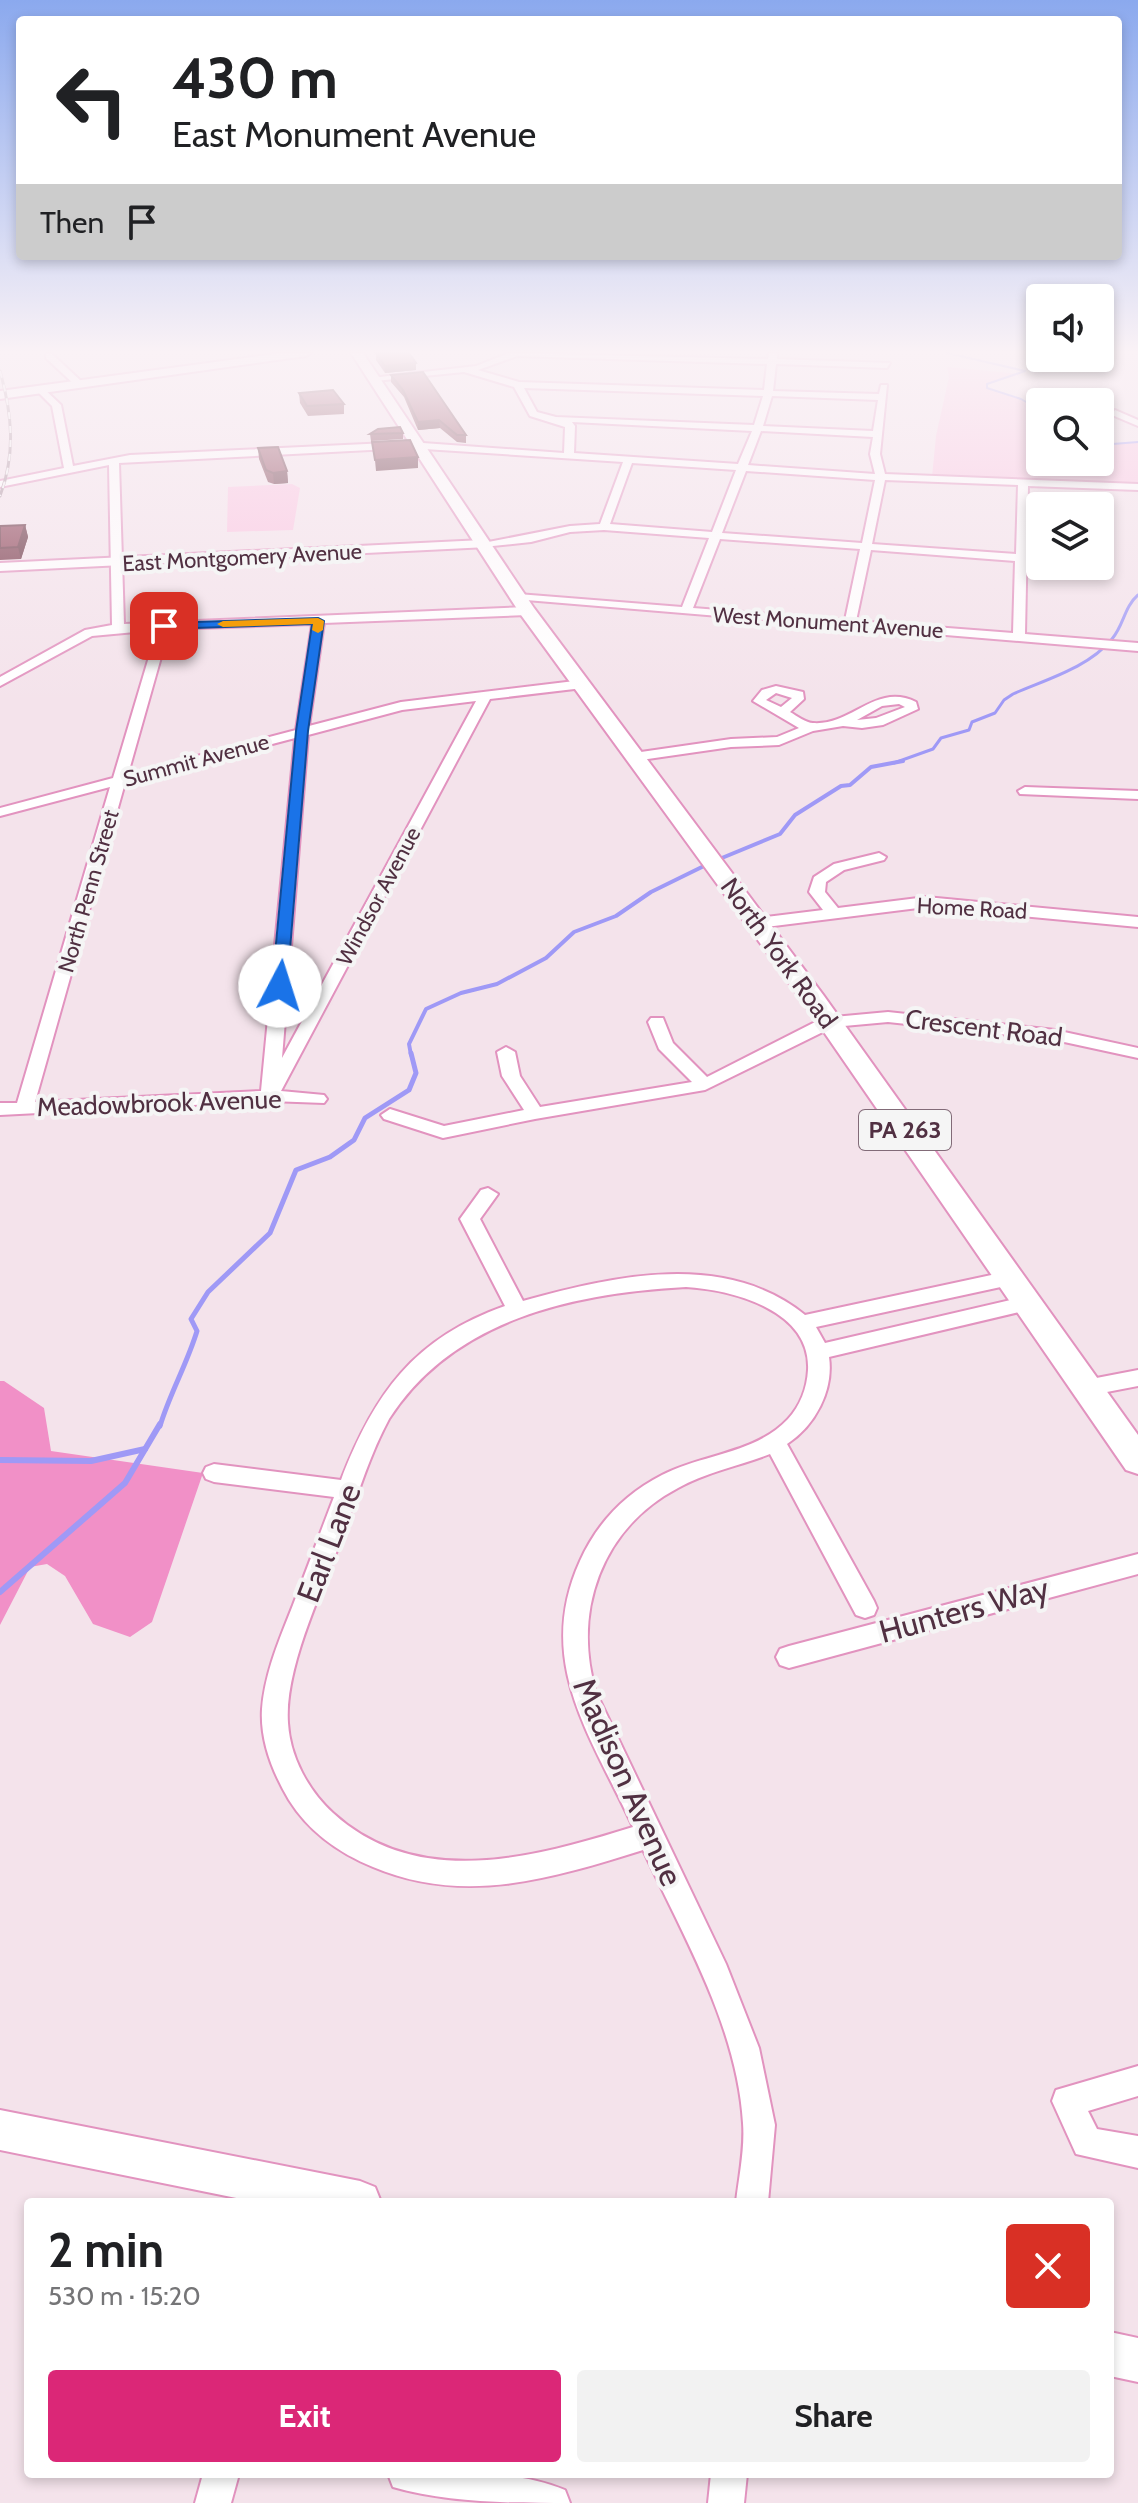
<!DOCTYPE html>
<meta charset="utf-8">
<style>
body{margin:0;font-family:Cabin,sans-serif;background:#f2f2f2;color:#202124;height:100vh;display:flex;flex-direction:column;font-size:30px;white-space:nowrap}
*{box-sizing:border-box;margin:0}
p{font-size:26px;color:#757577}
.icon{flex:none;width:44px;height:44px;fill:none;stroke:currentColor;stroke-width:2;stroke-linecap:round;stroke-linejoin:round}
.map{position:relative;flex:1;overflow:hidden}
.sheet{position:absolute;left:24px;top:2198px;width:1090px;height:280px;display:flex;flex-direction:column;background:#fff;border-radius:8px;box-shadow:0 4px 12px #0003}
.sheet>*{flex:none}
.banner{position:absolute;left:16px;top:16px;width:1106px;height:244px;border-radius:8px;box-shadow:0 4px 12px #0003;background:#fff;color:#202124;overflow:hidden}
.buttons{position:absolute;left:1026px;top:284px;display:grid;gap:16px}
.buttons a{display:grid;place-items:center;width:88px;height:88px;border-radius:8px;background:#fff;box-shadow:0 4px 12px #0003;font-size:40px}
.pin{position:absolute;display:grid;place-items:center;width:68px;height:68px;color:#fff;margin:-34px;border-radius:16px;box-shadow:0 4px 12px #0006}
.me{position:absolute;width:88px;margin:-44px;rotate:5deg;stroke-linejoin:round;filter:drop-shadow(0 0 6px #0008)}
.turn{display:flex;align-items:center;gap:28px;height:168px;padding:0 24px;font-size:36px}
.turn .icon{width:104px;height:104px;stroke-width:2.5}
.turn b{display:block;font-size:56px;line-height:68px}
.then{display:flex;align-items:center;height:76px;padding:0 24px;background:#0003;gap:16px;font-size:30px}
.round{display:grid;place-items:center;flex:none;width:84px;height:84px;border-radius:8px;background:#f2f2f2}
.headline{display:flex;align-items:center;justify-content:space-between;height:136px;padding:0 24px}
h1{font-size:48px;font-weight:700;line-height:60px}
.primary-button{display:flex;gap:16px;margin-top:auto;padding:16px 24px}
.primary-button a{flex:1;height:92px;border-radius:8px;background:#db2777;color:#fff;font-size:32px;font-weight:700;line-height:92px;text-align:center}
.primary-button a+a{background:#f2f2f2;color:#202124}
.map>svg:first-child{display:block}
.green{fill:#fbc3e0}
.forest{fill:#f190c7}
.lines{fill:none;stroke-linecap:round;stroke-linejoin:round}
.stream-far4{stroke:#9f99f6;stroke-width:2}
.stream-far3{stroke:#9f99f6;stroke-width:3}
.stream-far2{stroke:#9f99f6;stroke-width:4}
.stream-far1{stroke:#9f99f6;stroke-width:5}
.stream{stroke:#9f99f6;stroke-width:6}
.minor-casing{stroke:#e293bf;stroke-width:4}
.major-casing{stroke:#e293bf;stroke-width:4}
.highway-casing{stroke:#e293bf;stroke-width:4}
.minor{fill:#fff;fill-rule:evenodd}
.major{fill:#fff;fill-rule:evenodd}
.highway{fill:#fff;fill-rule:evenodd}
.rail-casing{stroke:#a68d9a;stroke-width:3}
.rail{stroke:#f5f5f5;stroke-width:2;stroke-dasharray:7;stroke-linecap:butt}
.wall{fill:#722f41}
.shaded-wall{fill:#5d2635}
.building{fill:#85374c;stroke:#5d2635;stroke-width:2}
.route{fill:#1a73e8;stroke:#114b97;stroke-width:2}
.slow{fill:#f59e0b}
.labels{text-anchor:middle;stroke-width:8;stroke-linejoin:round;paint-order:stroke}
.far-street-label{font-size:22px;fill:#513042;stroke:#f5f5f5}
.shield{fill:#f5f5f5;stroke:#826b78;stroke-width:2}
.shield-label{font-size:24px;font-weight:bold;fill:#513042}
.street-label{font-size:26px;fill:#513042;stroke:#f5f5f5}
.near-street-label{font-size:32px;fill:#513042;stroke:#f5f5f5}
</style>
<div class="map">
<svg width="1138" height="2503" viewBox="0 0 1138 2503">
<rect width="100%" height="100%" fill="#f4e3eb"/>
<g class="green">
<path d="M947,367L1022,374L988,384L987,388L1021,399L1040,410V462H1100V445L1138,442V485L932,477L936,436L949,377Z"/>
<path d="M292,484L300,488L293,530L227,532L228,487Z"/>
</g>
<path class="forest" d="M0,1381H4L44,1408L51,1451L203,1473L152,1622L130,1637L93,1624L65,1576L47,1564L30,1567L0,1625Z"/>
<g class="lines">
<g class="stream-far4">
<path d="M947,353L1025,371L987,384V388L1021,399L1040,410"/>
<path d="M1100,445L1138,442"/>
</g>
<path class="stream-far3" d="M894,763L933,749L941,738L969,730L972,722L995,713L1004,700L1013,694C1047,679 1088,668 1112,639C1124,625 1124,607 1138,595"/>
<g class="stream-far2">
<path d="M717,860L780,834L795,815L841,786L850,785L871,767L903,761"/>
<path d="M411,1055L409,1044L426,1009L461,993L497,984L546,958L574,932L616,916L651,892L708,864"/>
</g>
<path class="stream-far1" d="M160,1426C170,1393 187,1364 197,1331L191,1319L208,1292L270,1233L296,1170L330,1157L354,1140L365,1118L409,1090L416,1073L411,1053"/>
<g class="stream">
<path d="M0,1460L91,1461L145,1449"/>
<path d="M0,1592L125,1483L160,1424"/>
</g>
<g class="minor-casing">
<g id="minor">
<path d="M509,353L768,359L769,353H777V359L890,363L887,368L776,364L773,391L879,394L881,385H887L880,454L885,474L1138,484V490L1028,486L1025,634L1138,643V651L514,599V595L518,594L682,607L709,538L604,530L570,532L531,542L483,547L478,544L570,526L600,524L623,462L409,448L119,463L124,624L527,607L533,611L527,615L324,623L309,726L401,702L583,680L589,684L583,688L490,699L281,1091L324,1095L327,1099L324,1103L270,1101L0,1115V1103H17L110,787L0,816V808L113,778L157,630L92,636L0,686V677L85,630L112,625L109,465L0,487V481L64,468L52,406L35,389L42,387L61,405L73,466L130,455L409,442L564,453L565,427L530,416L514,387L464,372L375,381L371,378L476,366ZM517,356L767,364L764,390L519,382L478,370ZM524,388L763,396L754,425L556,417L537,412ZM772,396L878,400L873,431L763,426ZM572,422L752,431L738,464L574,453L575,426ZM761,431L873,437L870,454L875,474L748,465ZM632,463L736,470L712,532L610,524ZM746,471L875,480L862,543L722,533ZM885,480L1018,485L1016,554L872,544ZM720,539L860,549L845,620L693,608ZM871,550L1015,561L1013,633L856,621ZM312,624L296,730L128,774L169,629ZM476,701L282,1058L308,735L402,710ZM295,738L261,1091L35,1102L125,783Z"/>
<path d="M46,354H52L82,382V386H76L46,358Z"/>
<path d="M1115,410L1138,420V426L1112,415Z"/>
<path d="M776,686L803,692L804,699L790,712C797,716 806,723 813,723C852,726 876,682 916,702L918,709L883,725L862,728L843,726L813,731L779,745L731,747L634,761L627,757L634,753L731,739L777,737L799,728L753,701L762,690ZM776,693L792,698L781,707L766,700ZM899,704L905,707L876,718L857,720L882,706Z"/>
<path d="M1025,787L1138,791V799L1020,794L1018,791Z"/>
<path d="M879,853L886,857L884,860L844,870L826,882L825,892L838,908L926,897L1138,917V927L926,907L758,928L750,923L758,918L823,910L809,892L814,877L834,864Z"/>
<path d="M888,1012L1055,1030L1138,1048V1058L1055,1040L888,1022L833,1027L705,1090L535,1119L443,1138L384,1119L381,1115L390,1109L444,1126L524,1110L502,1076L497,1052L506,1047L515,1052L520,1076L540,1107L692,1082L659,1049L648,1022L651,1018H663L673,1043L707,1077L823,1018Z"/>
<path d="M488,1188L498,1194L480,1219L523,1301C614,1276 725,1250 805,1315L1010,1271L1020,1278L1010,1285L816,1327L825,1343L1028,1296L1035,1298L1038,1303L1035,1308L1028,1310L829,1357C834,1390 815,1426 787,1444L874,1601L877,1608L874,1615L865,1618L856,1615L770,1454C740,1466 706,1472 678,1488C602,1528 572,1611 596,1692L726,1964L759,2048L775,2125L768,2202H736C739,2176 745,2149 743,2123C737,2026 683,1936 643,1850C553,1878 465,1906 373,1867C339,1853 309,1832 289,1800C273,1773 260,1741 262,1709C265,1672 280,1638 293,1605C307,1569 320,1533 334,1497L214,1482L206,1479L203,1473L206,1467L214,1464L341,1480C374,1394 414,1338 505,1306L460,1219L481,1190ZM686,1287C733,1290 811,1310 808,1370C807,1388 800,1406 788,1419C755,1454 702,1454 662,1475C625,1494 597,1523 580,1561C534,1662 592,1737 633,1827C536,1857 418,1891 333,1813C308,1790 290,1757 288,1723C284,1667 325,1585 344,1532C358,1494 370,1454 389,1419C453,1319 574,1293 686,1287Z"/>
<path d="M1138,1370V1386L1086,1396L1078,1394L1075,1388L1078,1382L1086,1380Z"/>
<path d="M1138,1554V1574L789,1668L780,1665L776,1657L780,1649L789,1646Z"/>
<path d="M1138,2066V2096L1088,2111L1097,2129L1138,2136V2168L1076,2154L1052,2101L1056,2090Z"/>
<path d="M203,2474H239L231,2503H195Z"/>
<path d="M388,2474C446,2474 510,2467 565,2490L570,2503C512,2503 449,2503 393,2487Z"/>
<path d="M711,2474H747L744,2503H708Z"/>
</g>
</g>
<g class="major-casing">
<g id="major">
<path d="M282,353H311L306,356L0,399V391Z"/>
<path d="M483,540L488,541V547L0,571V563Z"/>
<path d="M0,2110L360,2181L375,2187L381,2202H256L0,2150Z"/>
<path d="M1110,2332L1138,2338V2382L1110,2376Z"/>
</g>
</g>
<g class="highway-casing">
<path id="highway" d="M351,353H363L534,608L824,996L1138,1435V1474L1126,1470L806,1006L521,615Z"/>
</g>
<use href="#minor" class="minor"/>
<use href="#major" class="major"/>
<use href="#highway" class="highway"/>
<g class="rail-casing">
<path id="rail" d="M0,371C12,414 16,453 0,496"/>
</g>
<use href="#rail" class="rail"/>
</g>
<g class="wall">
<path d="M376,353L416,370L385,373L376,360Z"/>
<path d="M391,375L466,435V443L457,442L440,428L418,430L404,397L391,382Z"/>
<path d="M299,393L344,404V414L308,416L300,403Z"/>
<path d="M403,433V439L371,441L370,434Z"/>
<path d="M258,448L287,471L288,483L274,484L268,482L259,459Z"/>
<path d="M25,525L28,537L21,559L0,560V526Z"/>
</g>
<g class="shaded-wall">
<path d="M416,363V370L385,373V366Z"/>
<path d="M439,420L440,428L418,430V422Z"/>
<path d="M418,457V468L376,471L375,460Z"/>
<path d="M287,471L288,483L274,484L273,473Z"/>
<path d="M25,525L28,537L21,559L18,547Z"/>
</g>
<g class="building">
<path d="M376,353H409L416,363L385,366Z"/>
<path d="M423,372L466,435H457L439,420L418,422L403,390L391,375Z"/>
<path d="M333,390L344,404L307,406L299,393Z"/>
<path d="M400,427L403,433L370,434L378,429Z"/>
<path d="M410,440L418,457L375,460L372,442Z"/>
<path d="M278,447L287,471L273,473L266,470L258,448Z"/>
<path d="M25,525L18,547L0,548V526Z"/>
</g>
<linearGradient id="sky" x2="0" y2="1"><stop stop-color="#8ba9ee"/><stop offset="0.5" stop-color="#faf2f6"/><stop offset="1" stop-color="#faf2f6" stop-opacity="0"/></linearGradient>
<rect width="1138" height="703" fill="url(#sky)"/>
<path class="route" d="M318,618L324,621L308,731L287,986L280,991L272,986L296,731L312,624L164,629L158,626L164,623Z"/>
<path class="slow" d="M318,618L324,621L323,630L318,633L312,630L313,624L223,627L217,624L223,621Z"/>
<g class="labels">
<g class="far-street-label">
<text transform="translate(242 557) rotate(-3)" y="8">East Montgomery Avenue</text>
<text transform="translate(828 622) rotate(4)" y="8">West Monument Avenue</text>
<text transform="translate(196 760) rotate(-15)" y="8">Summit Avenue</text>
<text transform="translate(88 891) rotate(-74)" y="8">North Penn Street</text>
<text transform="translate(378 896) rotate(-62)" y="8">Windsor Avenue</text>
<text transform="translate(972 908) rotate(3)" y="8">Home Road</text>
</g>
<rect class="shield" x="859" y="1110" width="92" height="40" rx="6"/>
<g class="shield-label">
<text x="905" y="1138">PA 263</text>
</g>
<g class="street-label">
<text transform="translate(779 953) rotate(54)" y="9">North York Road</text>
<text transform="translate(984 1028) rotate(7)" y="9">Crescent Road</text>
<text transform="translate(159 1103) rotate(-2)" y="9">Meadowbrook Avenue</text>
</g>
<g class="near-street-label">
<text transform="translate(329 1543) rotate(-69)" y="11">Earl Lane</text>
<text transform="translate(964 1610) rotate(-15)" y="11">Hunters Way</text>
<text transform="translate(628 1782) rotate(66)" y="11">Madison Avenue</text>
</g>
</g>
</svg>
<div class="buttons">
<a><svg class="icon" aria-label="sound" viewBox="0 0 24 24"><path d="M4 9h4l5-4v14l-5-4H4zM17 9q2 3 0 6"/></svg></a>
<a><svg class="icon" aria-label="search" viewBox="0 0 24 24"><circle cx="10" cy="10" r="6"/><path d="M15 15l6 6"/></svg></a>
<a><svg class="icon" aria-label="layers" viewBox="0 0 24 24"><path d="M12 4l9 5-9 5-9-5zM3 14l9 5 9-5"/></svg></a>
</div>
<div class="pin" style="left:164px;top:626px;background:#d93025"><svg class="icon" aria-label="arrive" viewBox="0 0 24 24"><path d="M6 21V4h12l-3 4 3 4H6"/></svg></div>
<svg class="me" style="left:280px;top:986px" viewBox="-20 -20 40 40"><circle r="19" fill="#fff"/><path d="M0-13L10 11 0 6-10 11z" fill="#1a73e8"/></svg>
<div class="banner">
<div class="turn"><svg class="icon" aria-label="left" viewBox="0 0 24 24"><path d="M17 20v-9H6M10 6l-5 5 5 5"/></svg><div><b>430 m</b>East Monument Avenue</div></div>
<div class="then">Then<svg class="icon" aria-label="arrive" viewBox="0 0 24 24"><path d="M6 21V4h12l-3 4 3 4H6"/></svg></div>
</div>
<section class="sheet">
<div class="headline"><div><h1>2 min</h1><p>530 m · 15:20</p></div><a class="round" style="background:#d93025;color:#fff"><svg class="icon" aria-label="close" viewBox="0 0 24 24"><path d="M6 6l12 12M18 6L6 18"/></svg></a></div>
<div class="primary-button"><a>Exit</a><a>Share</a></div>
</section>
</div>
